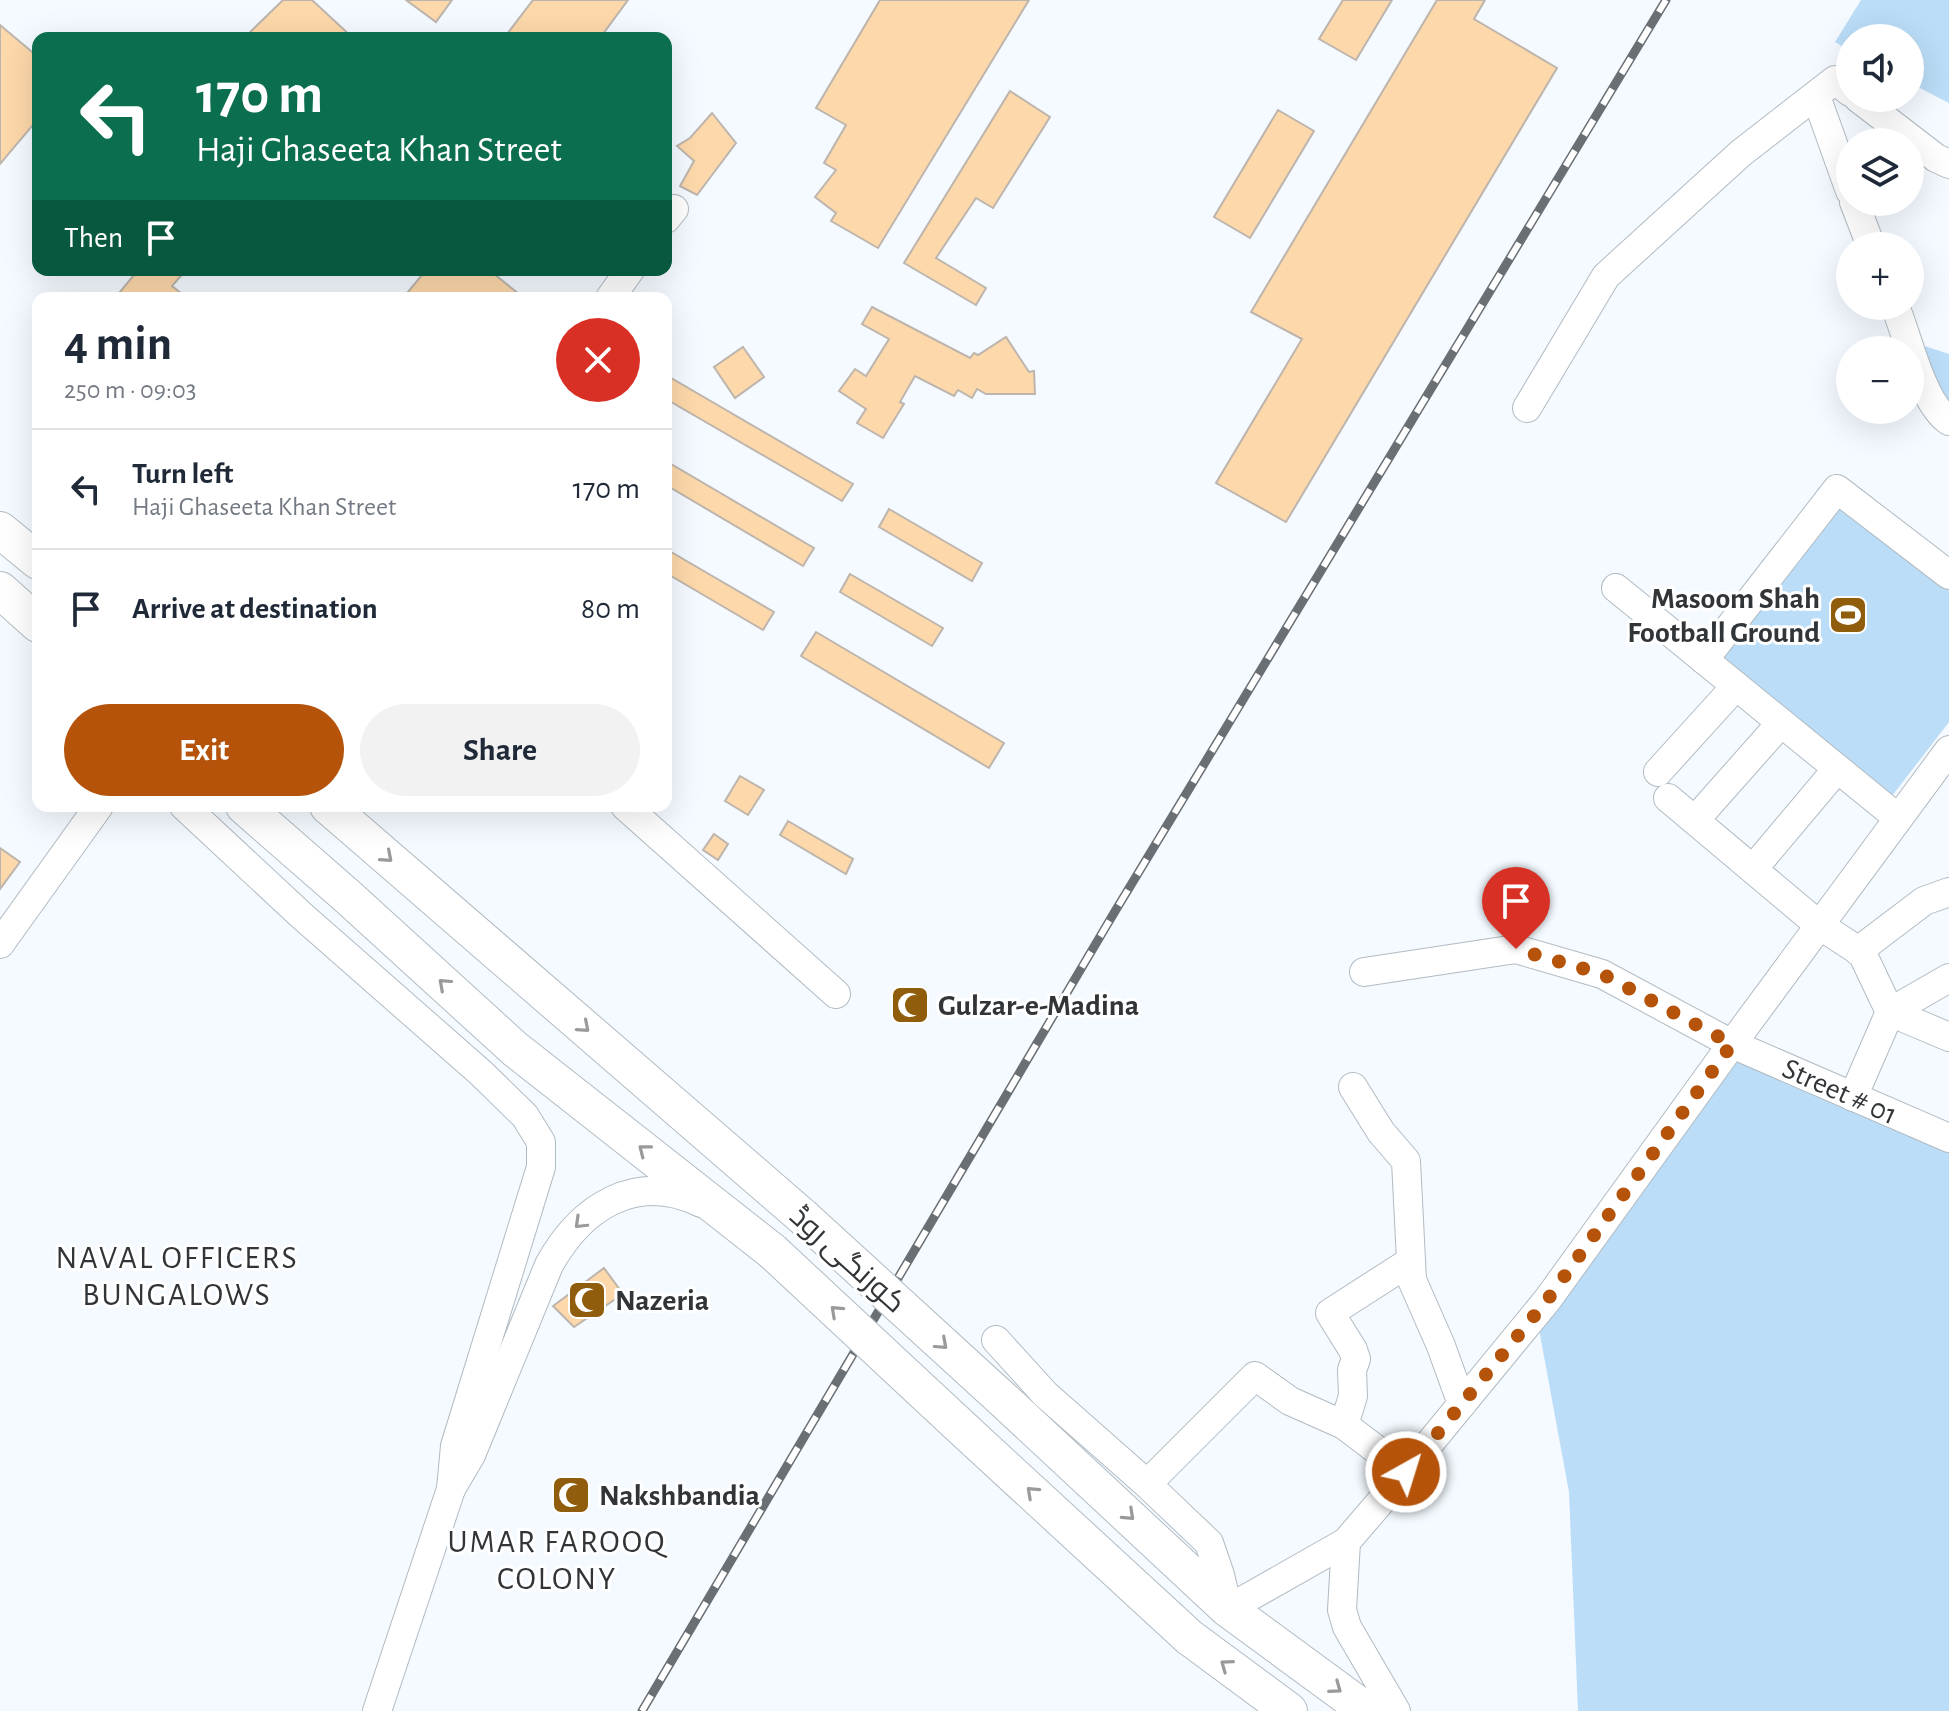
<!DOCTYPE html>
<meta charset="utf-8">
<style>
body{margin:0;font-family:"Alegreya Sans",Cairo,sans-serif;background:#f2f2f3;color:#1f2937;height:100vh;display:flex;flex-direction:column;font-size:30px;white-space:nowrap}
*{box-sizing:border-box;margin:0}
p{font-size:26px;color:#747a83}
.icon{flex:none;width:44px;height:44px;fill:none;stroke:currentColor;stroke-width:2;stroke-linecap:round;stroke-linejoin:round}
.map{position:relative;flex:1;overflow:hidden}
.side{position:absolute;left:32px;top:292px;width:640px;height:520px;display:flex;flex-direction:column;background:#fff;border-radius:16px;box-shadow:0 8px 32px #0002}
.side>*{flex:none}
.guide{position:absolute;left:32px;top:32px;width:640px;height:244px;border-radius:16px;box-shadow:0 8px 32px #0002;background:#0b6e4f;color:#fff;overflow:hidden}
.tools{position:absolute;left:1836px;top:24px;display:grid;gap:16px}
.tools a{display:grid;place-items:center;width:88px;height:88px;border-radius:50%;background:#fff;box-shadow:0 8px 32px #0002;font-size:40px}
.pin{position:absolute;display:grid;place-items:center;width:68px;height:68px;color:#fff;margin:-82px -34px;border-radius:50% 50% 50% 0;rotate:-45deg;box-shadow:0 0 8px #0007}
.pin .icon{rotate:45deg}
.me{position:absolute;width:88px;margin:-44px;rotate:39deg;stroke-linejoin:round;filter:drop-shadow(0 0 6px #0008)}
.turn{display:flex;align-items:center;gap:28px;height:168px;padding:0 32px;font-size:36px}
.turn .icon{width:104px;height:104px;stroke-width:2.5}
.turn b{display:block;font-size:56px;line-height:68px}
.then{display:flex;align-items:center;height:76px;padding:0 32px;background:#0003;gap:16px;font-size:30px}
.round{display:grid;place-items:center;flex:none;width:84px;height:84px;border-radius:42px;background:#f2f2f3}
.overview{display:flex;align-items:center;justify-content:space-between;height:136px;padding:0 32px}
h1{font-size:48px;font-weight:700;line-height:60px}
.action{display:flex;gap:16px;margin-top:auto;padding:16px 32px}
.action a{flex:1;height:92px;border-radius:48px;background:#b45309;color:#fff;font-size:32px;font-weight:700;line-height:92px;text-align:center}
.action a+a{background:#f2f2f3;color:#1f2937}
ul{padding:0;list-style:none}
li{display:flex;align-items:center;gap:24px;height:120px;padding:0 32px;border-top:2px solid #e0e1e3}
li div{flex:1}
li b{display:block;font-size:30px}
li em{font-style:normal}
.map>svg:first-child{display:block}
.green{fill:#bbddf7}
.building{fill:#fdd8aa;stroke:#bdb5ad;stroke-width:2}
.lines{fill:none;stroke-linecap:round;stroke-linejoin:round}
.minor-casing{stroke:#b1bbc2;stroke-width:30}
.major-casing{stroke:#b1bbc2;stroke-width:38}
.minor{stroke:#fff;stroke-width:28}
.major{stroke:#fff;stroke-width:36}
.rail-casing{stroke:#6a6f73;stroke-width:9}
.rail{stroke:#fff;stroke-width:6;stroke-dasharray:18;stroke-linecap:butt}
.major-bridge-casing{stroke:#b1bbc2;stroke-width:38;stroke-linecap:butt}
.major-bridge{stroke:#fff;stroke-width:36}
.oneway{stroke:#989a9c}
.route{stroke:#b45309;stroke-width:14;stroke-dasharray:0 25.2}
.labels{text-anchor:middle;stroke-width:6;stroke-linejoin:round;paint-order:stroke}
.poi-label{font-size:30px;font-weight:bold;fill:#313538;stroke:#fff;text-anchor:start}
.street-label{font-size:30px;fill:#313538;stroke:#fff}
.neighbourhood-label{font-size:32px;letter-spacing:2px;fill:#313538;stroke:#fff}
</style>
<div class="map">
<svg width="1949" height="1711" viewBox="0 0 1949 1711">
<rect width="100%" height="100%" fill="#f4faff"/>
<g class="green">
<path d="M1861,0H1949V103L1910,83V38H1850V51L1835,42Z"/>
<path d="M1909,341L1949,354V421Z"/>
<path d="M1840,491L1949,575V722L1892,796L1717,654Z"/>
<path d="M1732,1044L1949,1140V1711H1578L1569,1492L1536,1313Z"/>
</g>
<g class="building">
<path d="M283,0H312L353,38H244Z"/>
<path d="M406,0H452L436,22Z"/>
<path d="M533,0H628L600,38H504Z"/>
<path d="M880,0H1029L878,248L831,221L836,213L815,197L836,170L824,163L846,125L816,108Z"/>
<path d="M1343,0H1392L1356,60L1319,39Z"/>
<path d="M1437,0H1485L1474,19L1557,68L1286,522L1216,483L1302,339L1251,312Z"/>
<path d="M0,25L38,57V119L0,164Z"/>
<path d="M1010,91L1050,117L993,208L976,198L936,258L986,288L976,305L904,263Z"/>
<path d="M1278,110L1314,131L1250,238L1214,217Z"/>
<path d="M712,113L736,143L697,195L680,186L694,161L677,146L690,138Z"/>
<path d="M138,270H186L172,286L187,298H115Z"/>
<path d="M426,270H489L524,298H403Z"/>
<path d="M872,307L970,358L974,353L978,355L1006,337L1029,372L1034,371L1035,394H986L977,389L972,398L958,390L954,396L915,376L900,402L904,404L883,438L857,423L866,409L839,391L855,369L866,376L889,339L862,324Z"/>
<path d="M743,347L764,377L735,398L714,367Z"/>
<path d="M666,375L853,484L842,501L666,399Z"/>
<path d="M666,461L814,548L803,566L666,485Z"/>
<path d="M889,509L982,563L972,581L879,527Z"/>
<path d="M666,549L774,612L763,630L666,573Z"/>
<path d="M850,574L943,628L932,646L840,592Z"/>
<path d="M816,632L1004,743L989,768L801,656Z"/>
<path d="M740,776L764,790L748,815L725,801Z"/>
<path d="M788,821L853,859L846,874L780,835Z"/>
<path d="M714,834L728,844L718,860L703,850Z"/>
<path d="M0,848L20,862L0,889Z"/>
<path d="M604,1268L623,1294L574,1327L553,1306Z"/>
</g>
<g class="lines">
<g class="minor-casing">
<g id="minor">
<path d="M1816,96L1850,191"/>
<path d="M1858,98L1936,158L1949,164"/>
<path d="M1854,202L1871,246"/>
<path d="M666,219L674,209"/>
<path d="M610,298L630,270"/>
<path d="M1895,306C1908,337 1922,403 1949,421"/>
<path d="M1527,408L1606,276L1741,153L1835,80L1850,92"/>
<path d="M1616,588L1898,818"/>
<path d="M1704,660L1837,489L1949,575"/>
<path d="M1658,772L1736,686"/>
<path d="M1668,798L1819,925L1862,953L1890,1012L1949,1037"/>
<path d="M184,806L301,915L481,1073L525,1116L541,1142V1167L455,1446L451,1489"/>
<path d="M625,806L836,994"/>
<path d="M1695,820L1781,723"/>
<path d="M1753,869L1837,769"/>
<path d="M0,944L99,806"/>
<path d="M1858,951L1924,901L1949,892"/>
<path d="M1364,972L1516,949L1602,974L1732,1044L1949,1138"/>
<path d="M1353,1087L1381,1132L1406,1161L1412,1280L1441,1346L1462,1404"/>
<path d="M1853,1097L1890,1012L1949,978"/>
<path d="M996,1340L1045,1394L1147,1484L1255,1376L1290,1401L1344,1425L1406,1472"/>
<path d="M1344,1425L1353,1396L1352,1370L1356,1359L1353,1350L1330,1313L1411,1261"/>
<path d="M1147,1484L1209,1543L1220,1575L1228,1609L1346,1542L1406,1472L1548,1299L1732,1044L1949,750"/>
<path d="M1346,1542L1342,1610L1347,1627L1396,1711"/>
<path d="M377,1711L451,1489L471,1455L549,1265C581,1207 636,1171 701,1203"/>
</g>
</g>
<g class="major-casing">
<g id="major">
<path d="M0,530L38,561"/>
<path d="M0,590L38,624"/>
<path d="M244,806L347,896L515,1049L772,1251"/>
<path d="M328,806L802,1216"/>
<path d="M1010,1406L1228,1609L1367,1711"/>
<path d="M975,1440L1189,1637L1289,1711"/>
</g>
</g>
<use href="#minor" class="minor"/>
<use href="#major" class="major"/>
<g class="rail-casing">
<path id="rail" d="M642,1711L1114,913L1666,0"/>
</g>
<use href="#rail" class="rail"/>
<g class="major-bridge-casing">
<g id="major-bridge">
<path d="M802,1216L1010,1406"/>
<path d="M772,1251L975,1440"/>
</g>
</g>
<use href="#major-bridge" class="major-bridge"/>
</g>
<defs><path id="oneway-chevron" d="M-2-3.5L2.5 0L-2 3.5" fill="none" stroke-width="1.6" stroke-linecap="round" stroke-linejoin="round" transform="scale(2)"/></defs>
<g class="oneway">
<use href="#oneway-chevron" transform="translate(387 857) rotate(41)"/>
<use href="#oneway-chevron" transform="translate(444 984) rotate(-138)"/>
<use href="#oneway-chevron" transform="translate(584 1027) rotate(41)"/>
<use href="#oneway-chevron" transform="translate(644 1150) rotate(-142)"/>
<use href="#oneway-chevron" transform="translate(580 1223) rotate(136)"/>
<use href="#oneway-chevron" transform="translate(836 1311) rotate(-137)"/>
<use href="#oneway-chevron" transform="translate(942 1344) rotate(42)"/>
<use href="#oneway-chevron" transform="translate(1032 1492) rotate(-137)"/>
<use href="#oneway-chevron" transform="translate(1129 1515) rotate(43)"/>
<use href="#oneway-chevron" transform="translate(1226 1665) rotate(-144)"/>
<use href="#oneway-chevron" transform="translate(1336 1688) rotate(36)"/>
</g>
<g class="lines">
<path class="route" d="M1406,1472L1548,1299L1732,1044L1602,974L1516,949"/>
</g>
<defs>
<g id="stadium-square" transform="scale(2)"><rect x="-9" y="-9" width="18" height="18" rx="4" fill="#8f5d0b" stroke="#fff"/><path d="M0-5a6.5 5 0 1 0 0 10a6.5 5 0 1 0 0-10ZM-3.5-1.8h7v3.6h-7Z" fill="#fff"/></g>
<g id="mosque-square" transform="scale(2)"><rect x="-9" y="-9" width="18" height="18" rx="4" fill="#8f5d0b" stroke="#fff"/><path d="M3.5-4.9A6 6 0 1 0 3.5 4.9A5 5 0 1 1 3.5-4.9Z" fill="#fff"/></g>
</defs>
<g fill-rule="evenodd">
<use href="#stadium-square" x="1848" y="615"/>
<use href="#mosque-square" x="910" y="1005"/>
<use href="#mosque-square" x="587" y="1300"/>
<use href="#mosque-square" x="571" y="1495"/>
</g>
<g class="labels">
<g class="poi-label">
<text x="1820" y="608" text-anchor="end">Masoom Shah<tspan x="1820" dy="34">Football Ground</tspan></text>
<text x="938" y="1015">Gulzar-e-Madina</text>
<text x="615" y="1310">Nazeria</text>
<text x="599" y="1505">Nakshbandia</text>
</g>
<g class="street-label">
<text transform="translate(1840 1091) rotate(24)" y="10">Street # 01</text>
<text transform="translate(848 1259) rotate(42)" y="10">کورنگی روڈ</text>
</g>
<g class="neighbourhood-label">
<text x="177" y="1268">NAVAL OFFICERS<tspan x="177" dy="37">BUNGALOWS</tspan></text>
<text x="557" y="1552">UMAR FAROOQ<tspan x="557" dy="37">COLONY</tspan></text>
</g>
</g>
</svg>
<div class="tools">
<a><svg class="icon" aria-label="sound" viewBox="0 0 24 24"><path d="M4 9h4l5-4v14l-5-4H4zM17 9q2 3 0 6"/></svg></a>
<a><svg class="icon" aria-label="layers" viewBox="0 0 24 24"><path d="M12 4l9 5-9 5-9-5zM3 14l9 5 9-5"/></svg></a>
<a>+</a>
<a>−</a>
</div>
<div class="pin" style="left:1516px;top:949px;background:#d93025"><svg class="icon" aria-label="arrive" viewBox="0 0 24 24"><path d="M6 21V4h12l-3 4 3 4H6"/></svg></div>
<svg class="me" style="left:1406px;top:1472px" viewBox="-20 -20 40 40"><circle r="17" fill="#b45309" stroke="#fff" stroke-width="3"/><path d="M0-11L8 9 0 5-8 9z" fill="#fff"/></svg>
<div class="guide">
<div class="turn"><svg class="icon" aria-label="left" viewBox="0 0 24 24"><path d="M17 20v-9H6M10 6l-5 5 5 5"/></svg><div><b>170 m</b>Haji Ghaseeta Khan Street</div></div>
<div class="then">Then<svg class="icon" aria-label="arrive" viewBox="0 0 24 24"><path d="M6 21V4h12l-3 4 3 4H6"/></svg></div>
</div>
<section class="side">
<div class="overview"><div><h1>4 min</h1><p>250 m · 09:03</p></div><a class="round" style="background:#d93025;color:#fff"><svg class="icon" aria-label="close" viewBox="0 0 24 24"><path d="M6 6l12 12M18 6L6 18"/></svg></a></div>
<ul>
<li><svg class="icon" aria-label="left" viewBox="0 0 24 24"><path d="M17 20v-9H6M10 6l-5 5 5 5"/></svg><div><b>Turn left</b><p>Haji Ghaseeta Khan Street</p></div><em>170 m</em></li>
<li><svg class="icon" aria-label="arrive" viewBox="0 0 24 24"><path d="M6 21V4h12l-3 4 3 4H6"/></svg><div><b>Arrive at destination</b></div><em>80 m</em></li>
</ul>
<div class="action"><a>Exit</a><a>Share</a></div>
</section>
</div>
